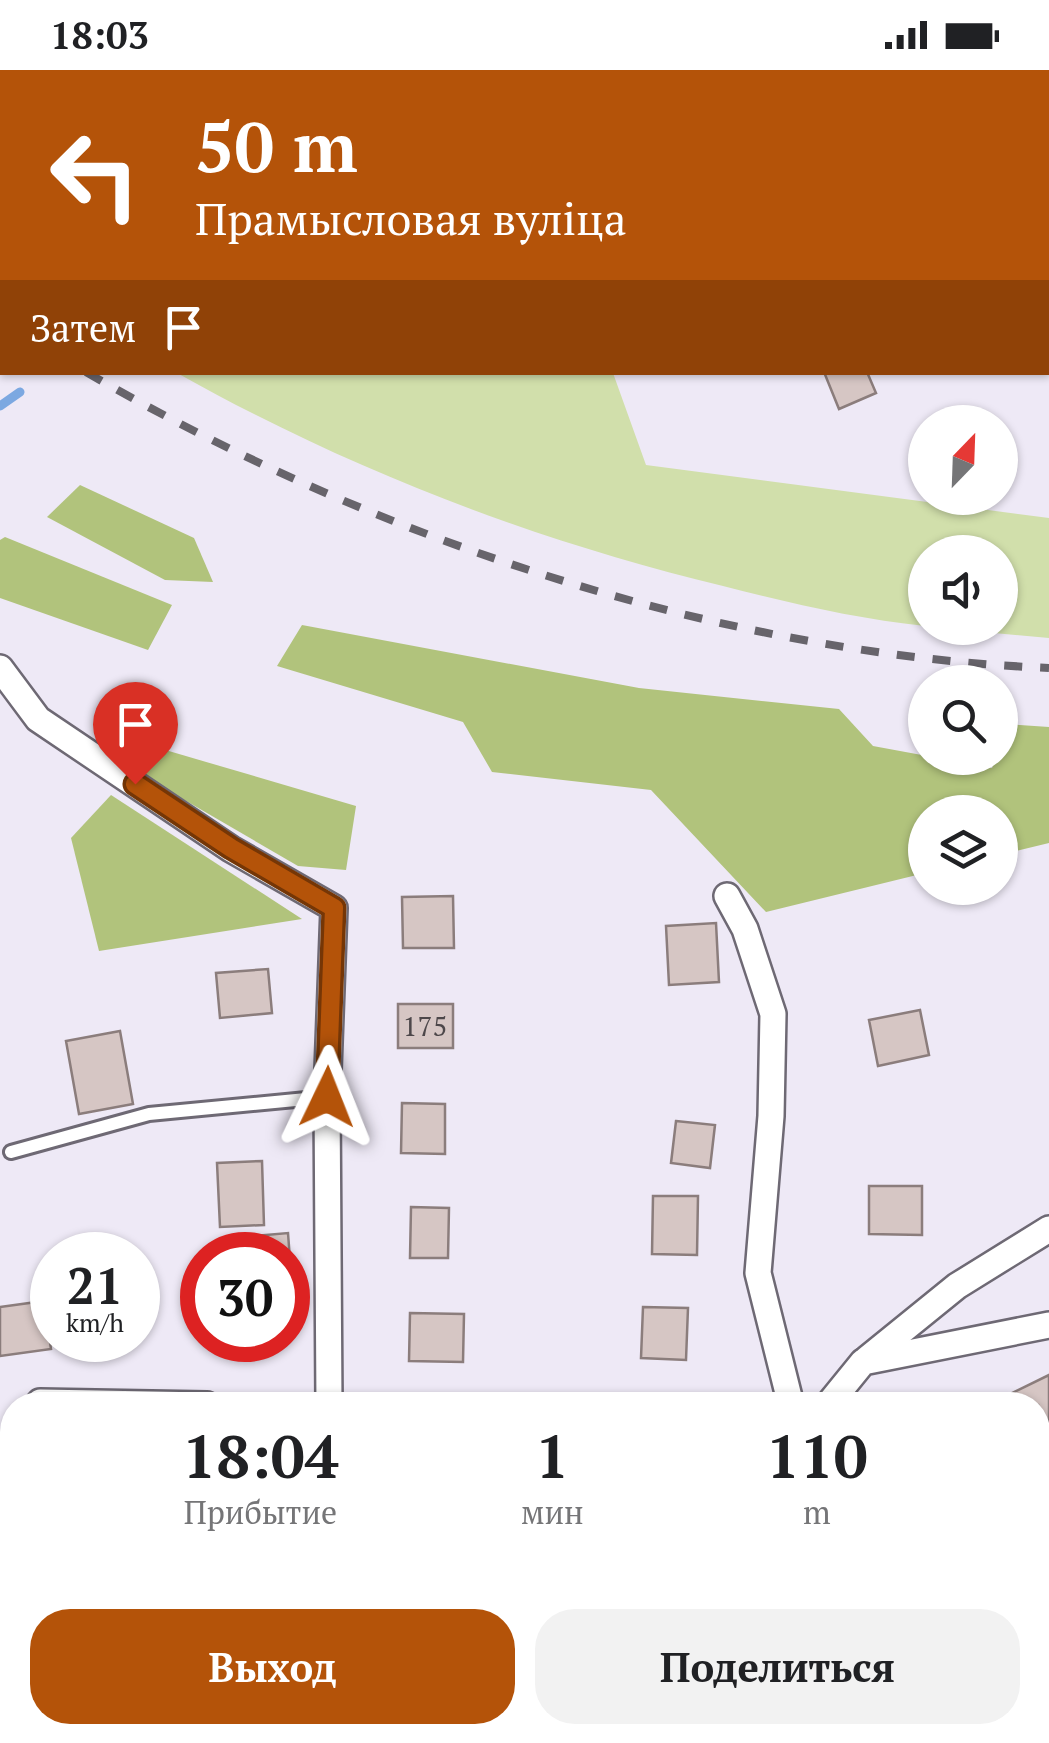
<!DOCTYPE html>
<html lang="ru">
<meta charset="utf-8">
<style>
body{margin:0;font-family:"PT Serif",serif;background:#f2f2f2;color:#202124;height:100vh;display:flex;flex-direction:column;font-size:38px;white-space:nowrap}
*{box-sizing:border-box;margin:0}
p{font-size:32px;color:#757577}
.icon{flex:none;width:55px;height:55px;fill:none;stroke:currentColor;stroke-width:2;stroke-linecap:round;stroke-linejoin:round}
.map{position:relative;flex:1;overflow:hidden}
.sheet{position:absolute;left:0px;top:1322px;width:1050px;height:352px;display:flex;flex-direction:column;background:#fff;border-radius:40px 40px 0 0;box-shadow:0 2px 8px #0004}
.sheet>*{flex:none}
.banner{position:absolute;left:0px;top:0px;width:1050px;height:305px;box-shadow:0 2px 8px #0004;background:#b45309;color:#fff;overflow:hidden}
.needle{width:65px;rotate:23deg}
.buttons{position:absolute;left:908px;top:335px;display:grid;gap:20px}
.buttons a{display:grid;place-items:center;width:110px;height:110px;border-radius:50%;background:#fff;box-shadow:0 2px 8px #0004;font-size:50px}
.speed{position:absolute;left:30px;top:1162px;display:flex;gap:20px;font-size:50px;font-weight:700;text-align:center}
.speed>*{display:grid;place-content:center;width:130px;height:130px;border-radius:50%;background:#fff;box-shadow:0 2px 8px #0004;line-height:1}
.speed small{font-size:25px;font-weight:400}
.speed .limit{border:15px solid #d22;background:#fff;color:#111}
.pin{position:absolute;display:grid;place-items:center;width:85px;height:85px;color:#fff;margin:-102px -42px;border-radius:50% 50% 50% 0;rotate:-45deg;box-shadow:0 0 10px #0007}
.pin .icon{rotate:45deg}
.me{position:absolute;width:110px;margin:-55px;rotate:2deg;stroke-linejoin:round;filter:drop-shadow(0 0 8px #0008)}
.turn{display:flex;align-items:center;gap:35px;height:210px;padding:0 30px;font-size:45px}
.turn .icon{width:130px;height:130px;stroke-width:2.5}
.turn b{display:block;font-size:70px;line-height:85px}
.then{display:flex;align-items:center;height:95px;padding:0 30px;background:#0003;gap:20px;font-size:38px}
.eta{display:flex;justify-content:space-evenly;align-items:center;height:170px;text-align:center}
.eta b{font-size:60px;font-weight:600;line-height:70px}
.action{display:flex;gap:20px;margin-top:auto;padding:20px 30px}
.action a{flex:1;height:115px;border-radius:40px;background:#b45309;color:#fff;font-size:40px;font-weight:600;line-height:115px;text-align:center}
.action a+a{background:#f2f2f2;color:#202124}
.status{display:flex;justify-content:space-between;align-items:center;height:70px;padding:0 50px;background:#fff;direction:ltr}
.status svg{height:28px;fill:currentColor}
.map>svg:first-child{display:block}
.green{fill:#d1dfab}
.forest{fill:#b1c37c}
.lines{fill:none;stroke-linecap:round;stroke-linejoin:round}
.stream{stroke:#7ca8e1;stroke-width:9}
.building{fill:#d6c6c4;stroke:#8b7d7c;stroke-width:2.5}
.lane-casing{stroke:#6e6974;stroke-width:18}
.street-casing{stroke:#6e6974;stroke-width:30}
.lane{stroke:#fff;stroke-width:12}
.street{stroke:#fff;stroke-width:25}
.rail{stroke:#67646b;stroke-width:8;stroke-dasharray:18 18;stroke-linecap:butt}
.route-casing{stroke:#753606;stroke-width:25}
.route{stroke:#b45309;stroke-width:18}
.labels{text-anchor:middle;stroke-width:9;stroke-linejoin:round;paint-order:stroke}
.number-label{font-size:28px;fill:#4d474a}
</style>
<div class="status"><b>18:03</b><svg viewBox="0 0 49 12"><path d="M0 12V9h3v3zM5 12V6h3v6zM10 12V3h3v9zM15 12V0h3v12zM26 1h20v11H26zM47 4h2v5h-2z"/></svg></div>
<div class="map">
<svg width="1049" height="1673" viewBox="0 0 1049 1673">
<rect width="100%" height="100%" fill="#eee9f6"/>
<path class="green" d="M177,303H613L646,395L1049,448V568L941,558H1000V482H925V556C857,549 789,533 723,516C532,470 348,399 177,303Z"/>
<g class="forest">
<path d="M80,415L194,468L213,512L165,510L47,447Z"/>
<path d="M5,467L172,535L148,580L0,528V470Z"/>
<path d="M302,555L639,618L839,639L873,676L992,698L996,688H1000L1006,654L1049,657V773L1000,785V742H925V803L766,842L651,720L492,702L463,652L277,596Z"/>
<path d="M162,679L356,736L346,800L298,796L138,703Z"/>
<path d="M111,725L302,849L99,881L71,768Z"/>
</g>
<g class="lines">
<path class="stream" d="M0,336L20,322"/>
</g>
<g class="building">
<path d="M824,302H867L876,323L839,339Z"/>
<path d="M453,826L454,878H403L402,827Z"/>
<path d="M716,853L719,912L669,915L666,856Z"/>
<path d="M268,899L272,943L220,948L216,903Z"/>
<rect x="398" y="934" width="55" height="44"/>
<path d="M920,940L929,985L878,996L869,950Z"/>
<path d="M120,961L133,1034L79,1044L66,971Z"/>
<path d="M402,1033L445,1034V1084L401,1083Z"/>
<path d="M676,1051L715,1055L710,1098L671,1093Z"/>
<path d="M262,1091L264,1155L220,1157L217,1093Z"/>
<path d="M869,1116H922V1165L869,1164Z"/>
<path d="M653,1126H698L697,1185L652,1184Z"/>
<path d="M411,1137L449,1138L448,1188H410Z"/>
<path d="M288,1163L290,1190L288,1185H254L253,1166Z"/>
<path d="M44,1231L51,1279L0,1286V1237Z"/>
<path d="M643,1237L688,1238L686,1290L641,1288Z"/>
<path d="M410,1243L464,1244L463,1292L409,1291Z"/>
<path d="M215,1270H273L274,1278L216,1281Z"/>
<path d="M1049,1305V1363L1038,1369V1335H1015L1010,1324Z"/>
<path d="M1049,1466V1499L1038,1504V1470Z"/>
<path d="M831,1662H868L874,1673H812Z"/>
</g>
<g class="lines">
<g class="lane-casing">
<g id="lane">
<path d="M697,2L701,0"/>
<path d="M11,1082L149,1044L327,1027"/>
</g>
</g>
<g class="street-casing">
<g id="street">
<path d="M857,0L860,2"/>
<path d="M1048,150L1049,151"/>
<path d="M0,598L38,649L231,779L334,838L327,1027L329,1335"/>
<path d="M727,826L745,859L773,944L771,1046L758,1203L791,1335"/>
<path d="M867,1289L957,1216L1049,1159"/>
<path d="M40,1332L207,1335"/>
<path d="M828,1335L863,1292L1049,1255"/>
<path d="M519,1662L542,1673"/>
<path d="M942,1662L948,1673"/>
<path d="M246,1673L258,1662"/>
</g>
</g>
<use href="#lane" class="lane"/>
<use href="#street" class="street"/>
<g class="rail">
<path d="M0,251L2,252"/>
<path d="M86,302C372,468 718,584 1049,598"/>
</g>
</g>
<g class="lines">
<g class="route-casing">
<path id="route" d="M135,714L231,778L334,838L327,1027"/>
</g>
<use href="#route" class="route"/>
</g>
<g class="labels">
<g class="number-label">
<text x="425" y="966">175</text>
</g>
</g>
</svg>
<div class="buttons">
<a><svg class="needle" viewBox="-14 -14 28 28"><path d="M0-13l5 13h-10z" fill="#e53935"/><path d="M0 13l5-13h-10z" fill="#757577"/></svg></a>
<a><svg class="icon" aria-label="sound" viewBox="0 0 24 24"><path d="M4 9h4l5-4v14l-5-4H4zM17 9q2 3 0 6"/></svg></a>
<a><svg class="icon" aria-label="search" viewBox="0 0 24 24"><circle cx="10" cy="10" r="6"/><path d="M15 15l6 6"/></svg></a>
<a><svg class="icon" aria-label="layers" viewBox="0 0 24 24"><path d="M12 4l9 5-9 5-9-5zM3 14l9 5 9-5"/></svg></a>
</div>
<div class="speed"><div>21<small>km/h</small></div><div class="limit">30</div></div>
<div class="pin" style="left:135px;top:714px;background:#d93025"><svg class="icon" aria-label="arrive" viewBox="0 0 24 24"><path d="M6 21V4h12l-3 4 3 4H6"/></svg></div>
<svg class="me" style="left:327px;top:1027px" viewBox="-20 -20 40 40"><path d="M0-17L14 15 0 8-14 15z" fill="#b45309" stroke="#fff" stroke-width="4"/></svg>
<div class="banner">
<div class="turn"><svg class="icon" aria-label="left" viewBox="0 0 24 24"><path d="M17 20v-9H6M10 6l-5 5 5 5"/></svg><div><b>50 m</b>Прамысловая вуліца</div></div>
<div class="then">Затем<svg class="icon" aria-label="arrive" viewBox="0 0 24 24"><path d="M6 21V4h12l-3 4 3 4H6"/></svg></div>
</div>
<section class="sheet">
<div class="eta">
<div><b>18:04</b><p>Прибытие</p></div>
<div><b>1</b><p>мин</p></div>
<div><b>110</b><p>m</p></div>
</div>
<div class="action"><a>Выход</a><a>Поделиться</a></div>
</section>
</div>
